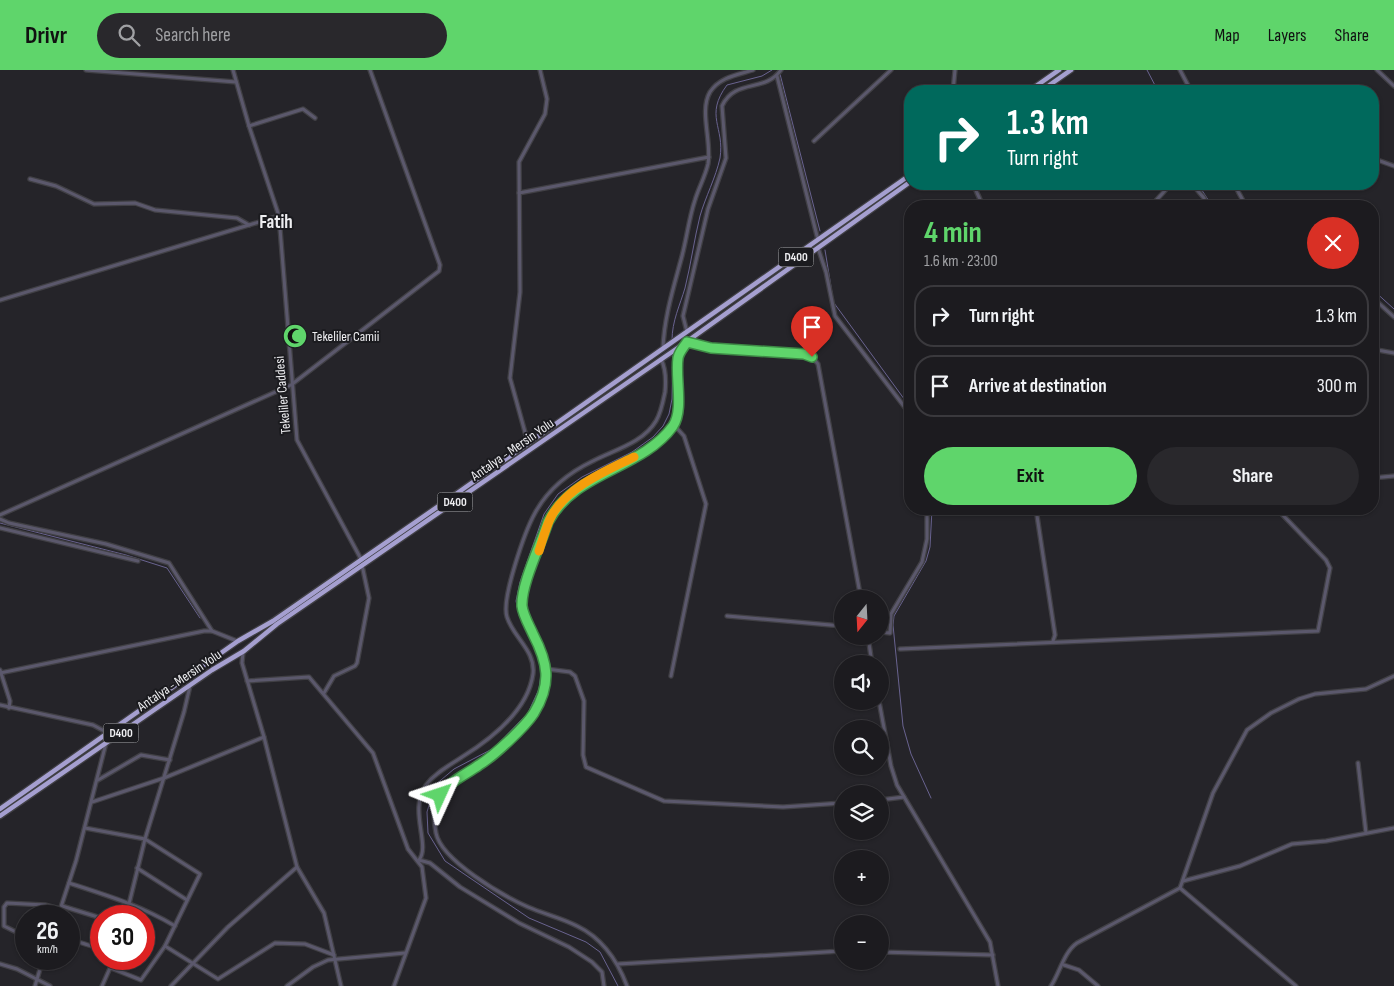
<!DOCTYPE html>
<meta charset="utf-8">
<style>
body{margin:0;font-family:"Sofia Sans Condensed",sans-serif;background:#29282c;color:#f1f3f6;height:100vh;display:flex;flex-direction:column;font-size:19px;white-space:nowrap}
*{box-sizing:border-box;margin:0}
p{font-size:16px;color:#a0a1a4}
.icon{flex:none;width:28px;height:28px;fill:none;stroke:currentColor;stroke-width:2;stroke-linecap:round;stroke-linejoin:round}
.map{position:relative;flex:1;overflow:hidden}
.drawer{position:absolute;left:904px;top:130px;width:475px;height:315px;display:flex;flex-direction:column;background:#1c1b1f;border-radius:20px;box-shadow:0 1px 4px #0004,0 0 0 1px #3a393d}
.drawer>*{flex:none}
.banner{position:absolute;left:904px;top:15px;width:475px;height:105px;border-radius:20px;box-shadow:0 1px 4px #0004,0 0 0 1px #3a393d;background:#00695c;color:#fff;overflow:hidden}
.needle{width:32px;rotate:198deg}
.fabs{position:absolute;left:834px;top:520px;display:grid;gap:10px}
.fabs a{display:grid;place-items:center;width:55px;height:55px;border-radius:50%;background:#1c1b1f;box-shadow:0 1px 4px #0004,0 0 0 1px #3a393d;font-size:25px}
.speed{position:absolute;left:15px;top:835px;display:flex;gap:10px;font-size:25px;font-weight:700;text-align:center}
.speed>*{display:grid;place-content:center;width:65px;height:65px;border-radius:50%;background:#1c1b1f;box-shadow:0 1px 4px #0004,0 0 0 1px #3a393d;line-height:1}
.speed small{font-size:12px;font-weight:400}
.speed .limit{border:8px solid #d22;background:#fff;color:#111}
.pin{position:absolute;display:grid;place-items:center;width:42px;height:42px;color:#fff;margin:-51px -21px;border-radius:50% 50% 50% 0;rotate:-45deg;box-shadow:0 0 5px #0007}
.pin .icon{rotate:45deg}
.me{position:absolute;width:55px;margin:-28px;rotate:48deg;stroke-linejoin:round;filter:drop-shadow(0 0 4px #0008)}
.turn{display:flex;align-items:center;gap:18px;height:105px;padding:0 20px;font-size:22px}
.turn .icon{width:65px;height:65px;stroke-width:2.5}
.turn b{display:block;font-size:35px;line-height:42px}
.round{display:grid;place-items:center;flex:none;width:52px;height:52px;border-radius:26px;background:#29282c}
.headline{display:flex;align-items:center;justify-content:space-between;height:85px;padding:0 20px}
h1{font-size:30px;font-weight:700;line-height:38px;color:#5fd56b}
.cta{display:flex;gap:10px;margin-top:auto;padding:10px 20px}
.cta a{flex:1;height:58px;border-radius:30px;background:#5fd56b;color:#111;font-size:20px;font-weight:700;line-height:58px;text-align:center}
.cta a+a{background:#29282c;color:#f1f3f6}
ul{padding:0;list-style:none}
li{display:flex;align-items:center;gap:15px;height:62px;margin:0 10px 8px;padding:0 10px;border:2px solid #3a393d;border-radius:20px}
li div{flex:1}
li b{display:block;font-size:19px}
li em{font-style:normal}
header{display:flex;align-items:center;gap:30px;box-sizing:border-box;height:70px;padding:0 25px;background:#5fd56b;color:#111}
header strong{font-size:24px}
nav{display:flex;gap:28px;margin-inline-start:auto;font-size:18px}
.search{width:350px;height:45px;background:#29282c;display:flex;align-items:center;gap:12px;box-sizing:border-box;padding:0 18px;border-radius:28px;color:#a0a1a4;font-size:19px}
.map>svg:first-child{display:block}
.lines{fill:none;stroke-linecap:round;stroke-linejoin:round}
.stream{stroke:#696390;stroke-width:1}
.minor-casing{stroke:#414045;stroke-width:5.5}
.highway-casing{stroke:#414045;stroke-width:7}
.minor{stroke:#5b586c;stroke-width:3}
.highway{stroke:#a59fd0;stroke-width:4.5}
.route-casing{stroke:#3e8a46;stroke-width:12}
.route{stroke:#5fd56b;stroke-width:9}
.slow{stroke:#f59e0b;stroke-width:9}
.labels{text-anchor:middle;stroke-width:4;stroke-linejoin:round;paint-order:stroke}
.shield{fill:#1b1b1f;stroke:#afafb2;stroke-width:1}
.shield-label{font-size:12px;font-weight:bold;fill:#eeeef1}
.poi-label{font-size:14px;fill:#eeeef1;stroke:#1b1b1f;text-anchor:start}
.street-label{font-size:14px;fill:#eeeef1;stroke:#1b1b1f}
.district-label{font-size:19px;font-weight:bold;fill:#eeeef1;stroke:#1b1b1f}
</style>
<header>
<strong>Drivr</strong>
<div class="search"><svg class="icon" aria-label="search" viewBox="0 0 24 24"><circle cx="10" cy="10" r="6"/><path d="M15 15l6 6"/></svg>Search here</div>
<nav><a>Map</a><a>Layers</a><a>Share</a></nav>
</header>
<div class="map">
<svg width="1394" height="916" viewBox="0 0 1394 916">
<rect width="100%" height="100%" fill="#252429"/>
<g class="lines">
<g class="stream">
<path d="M1147,0L1158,21"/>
<path d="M780,4L820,161"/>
<path d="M1198,114L1212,136"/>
<path d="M825,180L833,229"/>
<path d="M1372,219L1394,239"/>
<path d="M834,233L910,337"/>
<path d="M672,270C672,251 680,235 685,218C691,194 694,170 700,146C705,128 716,107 720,88C725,57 704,46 727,15L762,6L772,0"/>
<path d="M0,453L126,485L167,498L200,548"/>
<path d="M931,728L911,684L903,656L893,555L894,546L926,491L930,477L932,439"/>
<path d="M618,916L600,882L586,872L529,848L445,791L428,763L427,742L435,715L454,699L494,678L528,643L539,619L542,597L539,584L519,545L516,531L520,512L544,444L558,424L582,407L632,382L653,367L663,356L669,344L672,329L673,284"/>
</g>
<g class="minor-casing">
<g id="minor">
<path d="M86,0L236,12"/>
<path d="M233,0L249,56L279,146L297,370L361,489"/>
<path d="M1180,0L1191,21"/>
<path d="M1377,0L1394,16"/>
<path d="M777,6L818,170"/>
<path d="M953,21L955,0"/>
<path d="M249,56L303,39L315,48"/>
<path d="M814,71L891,0"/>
<path d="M1372,88L1394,96"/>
<path d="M30,109L56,116L94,134L135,133L155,140L237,148L249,155"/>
<path d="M973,114L983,136"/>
<path d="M1192,114L1204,128L1206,136"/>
<path d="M1234,114L1246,136"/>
<path d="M519,123L709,87"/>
<path d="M1151,136L1171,114"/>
<path d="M818,178L826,202L835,246L910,344"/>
<path d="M1372,227L1394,247"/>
<path d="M0,230L279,146"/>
<path d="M687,262L683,246L708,139L726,88L722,36C735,8 765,23 781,0"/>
<path d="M663,279C664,247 674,216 682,186C687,167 689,148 695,130C699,117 705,107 708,94C712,71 699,41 710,22C720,7 737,5 753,0"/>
<path d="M1372,279L1394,283"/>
<path d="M528,373L510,308L520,222L519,92L545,44L547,29L540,0"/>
<path d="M1372,408L1394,406"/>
<path d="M1036,439L1055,565L1053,571"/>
<path d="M0,445L291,315L439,201L440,195L370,0"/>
<path d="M0,449L9,453L106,474L169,493L212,561"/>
<path d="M0,458L138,491"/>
<path d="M727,546L842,556"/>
<path d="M880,562L890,563L891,544L922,492L927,469V439"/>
<path d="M868,566L872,594"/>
<path d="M900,579L1318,561L1330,498L1326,490L1277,439"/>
<path d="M547,599L570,602L575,606L584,631L583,685L586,697L664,731L783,737L842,733"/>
<path d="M0,600L10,631L9,638"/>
<path d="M0,603L204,561H212L237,571"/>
<path d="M671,606L706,434L684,366L674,355"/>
<path d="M247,611L309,607L373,683L408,779L422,797L426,828L394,916"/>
<path d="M324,623L334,606L355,596L357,593L369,528L362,495"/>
<path d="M879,631L891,696L897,715L990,872L998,916"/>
<path d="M0,635L93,655L108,663"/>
<path d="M1358,693L1366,763"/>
<path d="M98,710L141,685L170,690"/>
<path d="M880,730L904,727"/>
<path d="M92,732L164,708L264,667"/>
<path d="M85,758L145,769L200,804L165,876L141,910L111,898"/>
<path d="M297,797L324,843L341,916"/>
<path d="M137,798L187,830"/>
<path d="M1183,811L1240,796L1292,774L1326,771L1394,758"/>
<path d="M69,813C106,825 142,836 175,856"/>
<path d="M1180,818L1296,916"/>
<path d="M62,836L101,848"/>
<path d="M58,846L76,791L106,673"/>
<path d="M126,846L145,769L184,642L190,616"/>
<path d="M26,867L4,856V837L7,833L45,835L60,839"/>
<path d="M69,869L101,879"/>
<path d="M165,876L218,909L275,873L305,874L334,885"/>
<path d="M880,882L993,885"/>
<path d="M0,894L17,899L50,916"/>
<path d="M618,894L842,881"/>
<path d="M1064,895L1079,900L1098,916"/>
<path d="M35,916L43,889"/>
<path d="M102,916L114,889"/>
<path d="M171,916L228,857L297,797L264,667L242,593L243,582"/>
<path d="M287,916L313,897L328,890L405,883"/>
<path d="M604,916L602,902L592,892L569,877L519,853L460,817L430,793L419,790C431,775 408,740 426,715C435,703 450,695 462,687C491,669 528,640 533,604C536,581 513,567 507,547C501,529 525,461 535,443C548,419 570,402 593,391C614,380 643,373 656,351C661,343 663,332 665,322C666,312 666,299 661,289"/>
<path d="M627,916C618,892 602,868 577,856C562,848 544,844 528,837C503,826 441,790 436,763C434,753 433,738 437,729C447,708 474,702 490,688C501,679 529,652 535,641C553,606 548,593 531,560C527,552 522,543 522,535C521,514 541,474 548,452C575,401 641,400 673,356C684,340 675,307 678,288C679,282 684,277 687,271L711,278L803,284L812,287L818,294L861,529"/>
<path d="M1051,916C1060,902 1064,882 1077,873L1180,818L1213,723L1247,660L1271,643L1299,629L1315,624L1366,619L1394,606"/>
</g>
</g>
<g class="highway-casing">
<g id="highway">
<path d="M1029,21L1059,0"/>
<path d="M1041,21L1071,0"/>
<path d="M0,739L238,571L273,551L456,424L910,105"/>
<path d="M0,746L212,600L244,581L277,554L682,275L910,112"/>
</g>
</g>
<use href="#minor" class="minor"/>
<use href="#highway" class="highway"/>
</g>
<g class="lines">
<g class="route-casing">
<path id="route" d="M440,725C450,711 465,705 479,695C494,686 525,657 534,643C552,613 548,593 533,564C529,555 523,545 522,536C521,514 541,474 548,452C575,401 641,400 673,356C684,340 675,307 678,288C679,282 684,277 687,272L711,278L804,284L812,287"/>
</g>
<use href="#route" class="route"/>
<path class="slow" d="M539,481C543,469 546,456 552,445C569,416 606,401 634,387"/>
</g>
<defs>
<g id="mosque-disc" transform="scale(1.25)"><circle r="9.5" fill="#5fd56b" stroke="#1b1b1f"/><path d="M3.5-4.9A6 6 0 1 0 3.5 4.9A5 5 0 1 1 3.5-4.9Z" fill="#111"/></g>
</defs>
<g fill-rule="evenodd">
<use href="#mosque-disc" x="295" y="266"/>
</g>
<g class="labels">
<g class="shield">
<rect x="778.5" y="177.5" width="35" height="19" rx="4"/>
<rect x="437.5" y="422.5" width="35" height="19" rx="4"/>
<rect x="103.5" y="653.5" width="35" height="19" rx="4"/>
</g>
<g class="shield-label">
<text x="796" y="191">D400</text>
<text x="455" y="436">D400</text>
<text x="121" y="667">D400</text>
</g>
<g class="poi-label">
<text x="312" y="271">Tekeliler Camii</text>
</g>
<g class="street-label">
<text transform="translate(282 325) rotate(-95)" y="5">Tekeliler Caddesi</text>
<text transform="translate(512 379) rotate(-35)" y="5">Antalya - Mersin Yolu</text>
<text transform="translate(179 610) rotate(-34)" y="5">Antalya - Mersin Yolu</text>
</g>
<g class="district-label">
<text x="276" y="158">Fatih</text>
</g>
</g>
</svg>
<div class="fabs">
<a><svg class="needle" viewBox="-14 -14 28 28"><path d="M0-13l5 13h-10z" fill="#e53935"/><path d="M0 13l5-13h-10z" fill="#a0a1a4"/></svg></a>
<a><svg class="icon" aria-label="sound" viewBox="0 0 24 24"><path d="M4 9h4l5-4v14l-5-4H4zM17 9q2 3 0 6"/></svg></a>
<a><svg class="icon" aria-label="search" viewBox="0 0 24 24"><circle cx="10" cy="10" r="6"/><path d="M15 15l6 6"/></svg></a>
<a><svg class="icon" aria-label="layers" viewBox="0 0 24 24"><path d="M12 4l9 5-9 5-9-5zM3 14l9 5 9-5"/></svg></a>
<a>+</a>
<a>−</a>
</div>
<div class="speed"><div>26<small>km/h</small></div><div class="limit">30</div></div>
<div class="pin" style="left:812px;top:287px;background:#d93025"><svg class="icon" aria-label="arrive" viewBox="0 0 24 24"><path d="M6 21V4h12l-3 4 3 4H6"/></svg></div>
<svg class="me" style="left:440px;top:725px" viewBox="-20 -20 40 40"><path d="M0-17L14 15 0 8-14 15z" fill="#5fd56b" stroke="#fff" stroke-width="4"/></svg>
<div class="banner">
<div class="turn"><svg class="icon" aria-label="right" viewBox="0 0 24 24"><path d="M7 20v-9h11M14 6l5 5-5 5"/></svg><div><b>1.3 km</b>Turn right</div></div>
</div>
<section class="drawer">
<div class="headline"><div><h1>4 min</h1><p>1.6 km · 23:00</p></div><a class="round" style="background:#d93025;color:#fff"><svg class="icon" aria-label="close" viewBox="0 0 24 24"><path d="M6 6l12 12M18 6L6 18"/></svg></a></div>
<ul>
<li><svg class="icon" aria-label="right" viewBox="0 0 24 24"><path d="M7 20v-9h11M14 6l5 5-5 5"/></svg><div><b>Turn right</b></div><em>1.3 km</em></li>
<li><svg class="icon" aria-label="arrive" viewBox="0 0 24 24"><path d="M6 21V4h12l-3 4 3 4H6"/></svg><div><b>Arrive at destination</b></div><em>300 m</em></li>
</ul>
<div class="cta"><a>Exit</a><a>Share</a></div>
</section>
</div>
